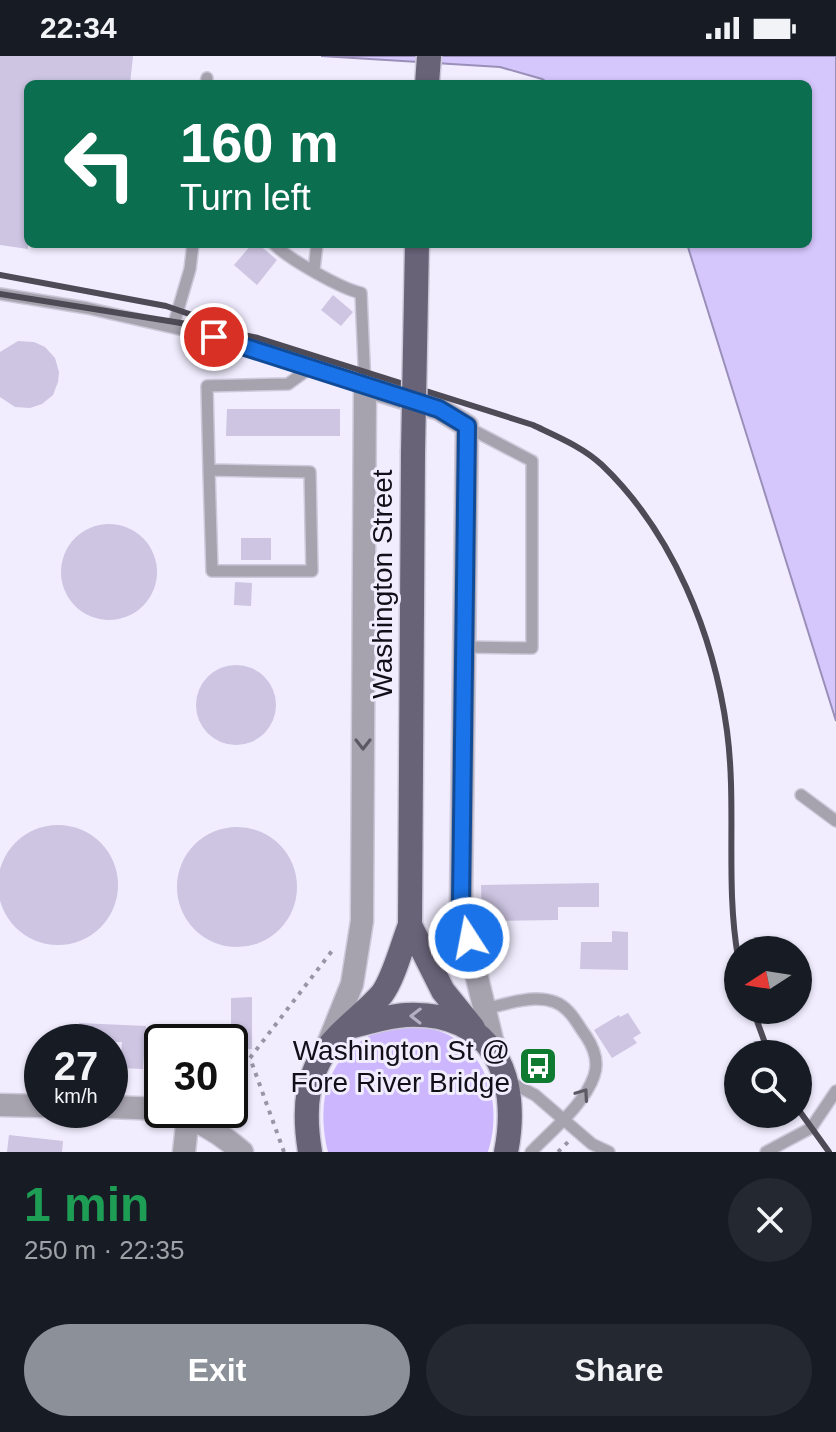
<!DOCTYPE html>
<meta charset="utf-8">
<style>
body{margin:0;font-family:Helvetica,sans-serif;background:#242831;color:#f1f3f6;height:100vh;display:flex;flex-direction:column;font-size:30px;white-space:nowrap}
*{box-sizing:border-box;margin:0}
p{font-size:26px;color:#9ea1a6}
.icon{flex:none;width:44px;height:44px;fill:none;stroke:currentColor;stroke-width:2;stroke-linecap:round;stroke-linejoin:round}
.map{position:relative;height:1096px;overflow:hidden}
.side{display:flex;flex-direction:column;background:#171b24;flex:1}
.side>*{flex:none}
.banner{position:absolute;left:24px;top:24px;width:788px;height:168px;border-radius:12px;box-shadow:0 2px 6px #0004;background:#0b6e4f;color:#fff;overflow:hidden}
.needle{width:52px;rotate:258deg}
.buttons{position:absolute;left:724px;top:880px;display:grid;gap:16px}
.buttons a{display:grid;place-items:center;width:88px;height:88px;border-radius:50%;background:#171b24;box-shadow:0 2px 6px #0004;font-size:40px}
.speed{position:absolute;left:24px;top:968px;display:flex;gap:16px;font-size:40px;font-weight:700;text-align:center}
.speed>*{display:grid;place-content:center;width:104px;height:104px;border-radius:50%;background:#171b24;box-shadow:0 2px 6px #0004;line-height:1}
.speed small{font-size:20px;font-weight:400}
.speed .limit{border:4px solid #111;border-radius:12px;background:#fff;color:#111}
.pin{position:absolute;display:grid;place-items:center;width:68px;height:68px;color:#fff;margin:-34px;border:4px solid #fff;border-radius:50%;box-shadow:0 2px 8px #0007}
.me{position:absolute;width:88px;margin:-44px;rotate:349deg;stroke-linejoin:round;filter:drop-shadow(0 0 6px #0008)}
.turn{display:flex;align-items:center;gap:28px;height:168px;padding:0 24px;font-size:36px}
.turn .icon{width:104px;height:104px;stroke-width:2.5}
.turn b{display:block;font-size:56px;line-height:68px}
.round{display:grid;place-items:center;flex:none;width:84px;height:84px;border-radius:42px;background:#242831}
.headline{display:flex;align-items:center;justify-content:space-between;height:136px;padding:0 24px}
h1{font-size:48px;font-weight:700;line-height:60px;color:#1e9e55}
.action{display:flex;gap:16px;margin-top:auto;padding:16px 24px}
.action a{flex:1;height:92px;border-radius:48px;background:#8c9099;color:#fff;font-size:32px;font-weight:700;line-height:92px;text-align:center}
.action a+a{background:#242831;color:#f1f3f6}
.status{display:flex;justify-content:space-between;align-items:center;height:56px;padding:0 40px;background:#171b24;direction:ltr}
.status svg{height:22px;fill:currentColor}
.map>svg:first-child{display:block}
.green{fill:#ccb7ff}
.water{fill:#d5c6fc;stroke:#9a8fb8;stroke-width:2}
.building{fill:#cdc5e2}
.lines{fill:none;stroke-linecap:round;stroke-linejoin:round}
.service-casing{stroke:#cdc9da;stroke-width:14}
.minor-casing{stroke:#cdc9da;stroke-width:25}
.primary-casing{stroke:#cdc9da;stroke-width:27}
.path{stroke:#9995a4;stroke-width:4;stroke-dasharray:4 6;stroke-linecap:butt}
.service{stroke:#a6a3af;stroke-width:11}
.minor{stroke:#a6a3af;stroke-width:22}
.primary{stroke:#696378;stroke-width:24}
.rail{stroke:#4e4b57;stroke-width:6}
.primary-bridge-casing{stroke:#cdc9da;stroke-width:27;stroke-linecap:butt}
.primary-bridge{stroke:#696378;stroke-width:24}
.oneway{stroke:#5c5964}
.oneway2{stroke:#b4afc2}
.route-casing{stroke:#114b97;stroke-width:20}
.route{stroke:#1a73e8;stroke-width:14}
.labels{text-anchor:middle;stroke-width:6;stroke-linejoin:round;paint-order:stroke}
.street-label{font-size:28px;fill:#120f19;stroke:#f1edff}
.poi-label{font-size:28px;fill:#120f19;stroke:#f1edff;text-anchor:end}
</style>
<div class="status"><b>22:34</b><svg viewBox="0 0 49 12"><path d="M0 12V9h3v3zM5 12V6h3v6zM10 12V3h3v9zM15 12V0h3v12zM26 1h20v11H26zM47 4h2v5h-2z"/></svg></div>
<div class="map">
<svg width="836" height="1096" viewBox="0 0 836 1096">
<rect width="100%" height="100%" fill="#f1edff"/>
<path class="green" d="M394,970C405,970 416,970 426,972C484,981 505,1046 488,1096H328C314,1036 332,988 394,970Z"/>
<path class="water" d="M321,0H836V665L687,188H808V28H550L542,23L500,11Z"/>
<g class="building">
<path d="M0,0H133L130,28H28V193L0,189Z"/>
<path d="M252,188H258L277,204L257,229L234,209Z"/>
<path d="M333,239L353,256L341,270L321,254Z"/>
<path d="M18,285L34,286L45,291L55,302L59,316L58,326L53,339L42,348L30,352L15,351L0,341V296Z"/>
<path d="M227,353H340V380H226Z"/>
<circle cx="109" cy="516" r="48"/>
<rect x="241" y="482" width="30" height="22"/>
<path d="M235,526L252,527L251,550L234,549Z"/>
<circle cx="236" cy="649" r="40"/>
<circle cx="58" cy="829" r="60"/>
<circle cx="237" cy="831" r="60"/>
<path d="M599,827V851H558V864L489,865L482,861L481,829Z"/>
<path d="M612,875L628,876V914L580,913L581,886H612Z"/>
<path d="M252,941V993H231V942Z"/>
<path d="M628,957L641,977L633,982L637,987L612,1002L594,974L619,959L620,961Z"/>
<path d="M79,967L146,970L143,1013L120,1012L122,986H78Z"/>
<path d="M9,1079L63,1085L62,1096H7Z"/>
</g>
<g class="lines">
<g class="service-casing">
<g id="service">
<path d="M206,28L207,22"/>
<path d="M314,214L317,188"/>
<path d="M0,238L87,252L214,281L365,330L361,237C342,233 288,203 274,188"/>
<path d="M173,271L190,213L193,188"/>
<path d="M209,414L212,515H312L310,416L209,414L207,330L288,328L310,312"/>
<path d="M465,591L532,592V405L467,371"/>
<path d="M801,739L836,765"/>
<path d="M485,953C510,947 548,933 568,955C575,962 580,972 586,980C594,992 599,1006 594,1020C584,1049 552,1074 531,1096"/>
<path d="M508,1025L535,1039L592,1088L609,1096"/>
<path d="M766,1096L811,1072L836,1035"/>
</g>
</g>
<g class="minor-casing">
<g id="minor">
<path d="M328,988L352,928L362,865L365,330L439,353L467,370L461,846L464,868L496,1000"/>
<path d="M0,1049L42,1050"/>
<path d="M110,1051L162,1053"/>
<path d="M164,1054C195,1062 218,1075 242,1096"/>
<path d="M184,1096L188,1060"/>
</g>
</g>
<g class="primary-casing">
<g id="primary">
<path d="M427,28L429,0"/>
<path d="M410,869L443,935L473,972"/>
<path d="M352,970C370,966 388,960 406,959C493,955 521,1021 506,1096"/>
<path d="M310,1096C303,1054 305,1013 337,981C351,966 368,954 382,938C394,922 402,889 410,869L413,397"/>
</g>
</g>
<g class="path">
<path d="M284,1096L250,1002L335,891"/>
<path d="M558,1096L568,1086"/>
</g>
<use href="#service" class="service"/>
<use href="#minor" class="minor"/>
<use href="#primary" class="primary"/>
<g class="rail">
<path d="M0,219L166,250L201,262"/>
<path d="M0,238L206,271L258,282L533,369C556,380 583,391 602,409C673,477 714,579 727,675C737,750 725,827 738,901"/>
<path d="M753,954L769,998"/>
<path d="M798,1053L829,1096"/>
</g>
<g class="primary-bridge-casing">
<path id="primary-bridge" d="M413,397L417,188"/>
</g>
<use href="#primary-bridge" class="primary-bridge"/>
</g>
<defs><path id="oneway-chevron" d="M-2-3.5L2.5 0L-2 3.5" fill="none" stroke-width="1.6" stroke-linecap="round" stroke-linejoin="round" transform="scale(2)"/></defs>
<g class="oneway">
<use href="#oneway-chevron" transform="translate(363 688) rotate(90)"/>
<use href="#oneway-chevron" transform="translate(583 1038) rotate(-55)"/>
</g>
<use class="oneway2" href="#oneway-chevron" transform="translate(416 960) rotate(-179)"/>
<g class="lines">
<g class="route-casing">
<path id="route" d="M214,281L439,353L467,370L461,846L469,882"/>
</g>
<use href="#route" class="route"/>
</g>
<defs>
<g id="bus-square" transform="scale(2)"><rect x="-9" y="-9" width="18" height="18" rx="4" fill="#0e7b30" stroke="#f1edff"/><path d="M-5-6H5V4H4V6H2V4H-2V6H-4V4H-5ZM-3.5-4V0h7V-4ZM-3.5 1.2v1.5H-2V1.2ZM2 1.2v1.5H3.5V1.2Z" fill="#fff"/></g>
</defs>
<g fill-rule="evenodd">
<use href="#bus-square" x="538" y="1010"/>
</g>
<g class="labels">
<g class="street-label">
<text transform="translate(382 528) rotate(-90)" y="10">Washington Street</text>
</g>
<g class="poi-label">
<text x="510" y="1004">Washington St @<tspan x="510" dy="32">Fore River Bridge</tspan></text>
</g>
</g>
</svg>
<div class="buttons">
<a><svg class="needle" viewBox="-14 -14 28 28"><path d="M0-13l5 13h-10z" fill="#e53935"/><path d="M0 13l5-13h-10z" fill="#9ea1a6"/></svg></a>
<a><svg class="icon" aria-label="search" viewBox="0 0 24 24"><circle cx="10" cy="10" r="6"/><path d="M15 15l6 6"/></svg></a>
</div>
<div class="speed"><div>27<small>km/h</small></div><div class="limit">30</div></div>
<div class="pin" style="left:214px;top:281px;background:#d93025"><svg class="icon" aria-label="arrive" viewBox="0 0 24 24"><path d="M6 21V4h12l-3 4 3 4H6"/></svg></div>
<svg class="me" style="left:469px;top:882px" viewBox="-20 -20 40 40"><circle r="17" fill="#1a73e8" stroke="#fff" stroke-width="3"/><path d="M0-11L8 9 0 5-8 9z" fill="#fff"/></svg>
<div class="banner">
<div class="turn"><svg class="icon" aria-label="left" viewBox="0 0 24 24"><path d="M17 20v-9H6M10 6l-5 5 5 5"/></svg><div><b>160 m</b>Turn left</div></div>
</div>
</div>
<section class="side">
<div class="headline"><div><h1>1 min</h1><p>250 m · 22:35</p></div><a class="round"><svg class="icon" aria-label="close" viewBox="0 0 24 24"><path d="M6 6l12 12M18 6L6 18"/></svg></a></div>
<div class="action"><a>Exit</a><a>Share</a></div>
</section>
